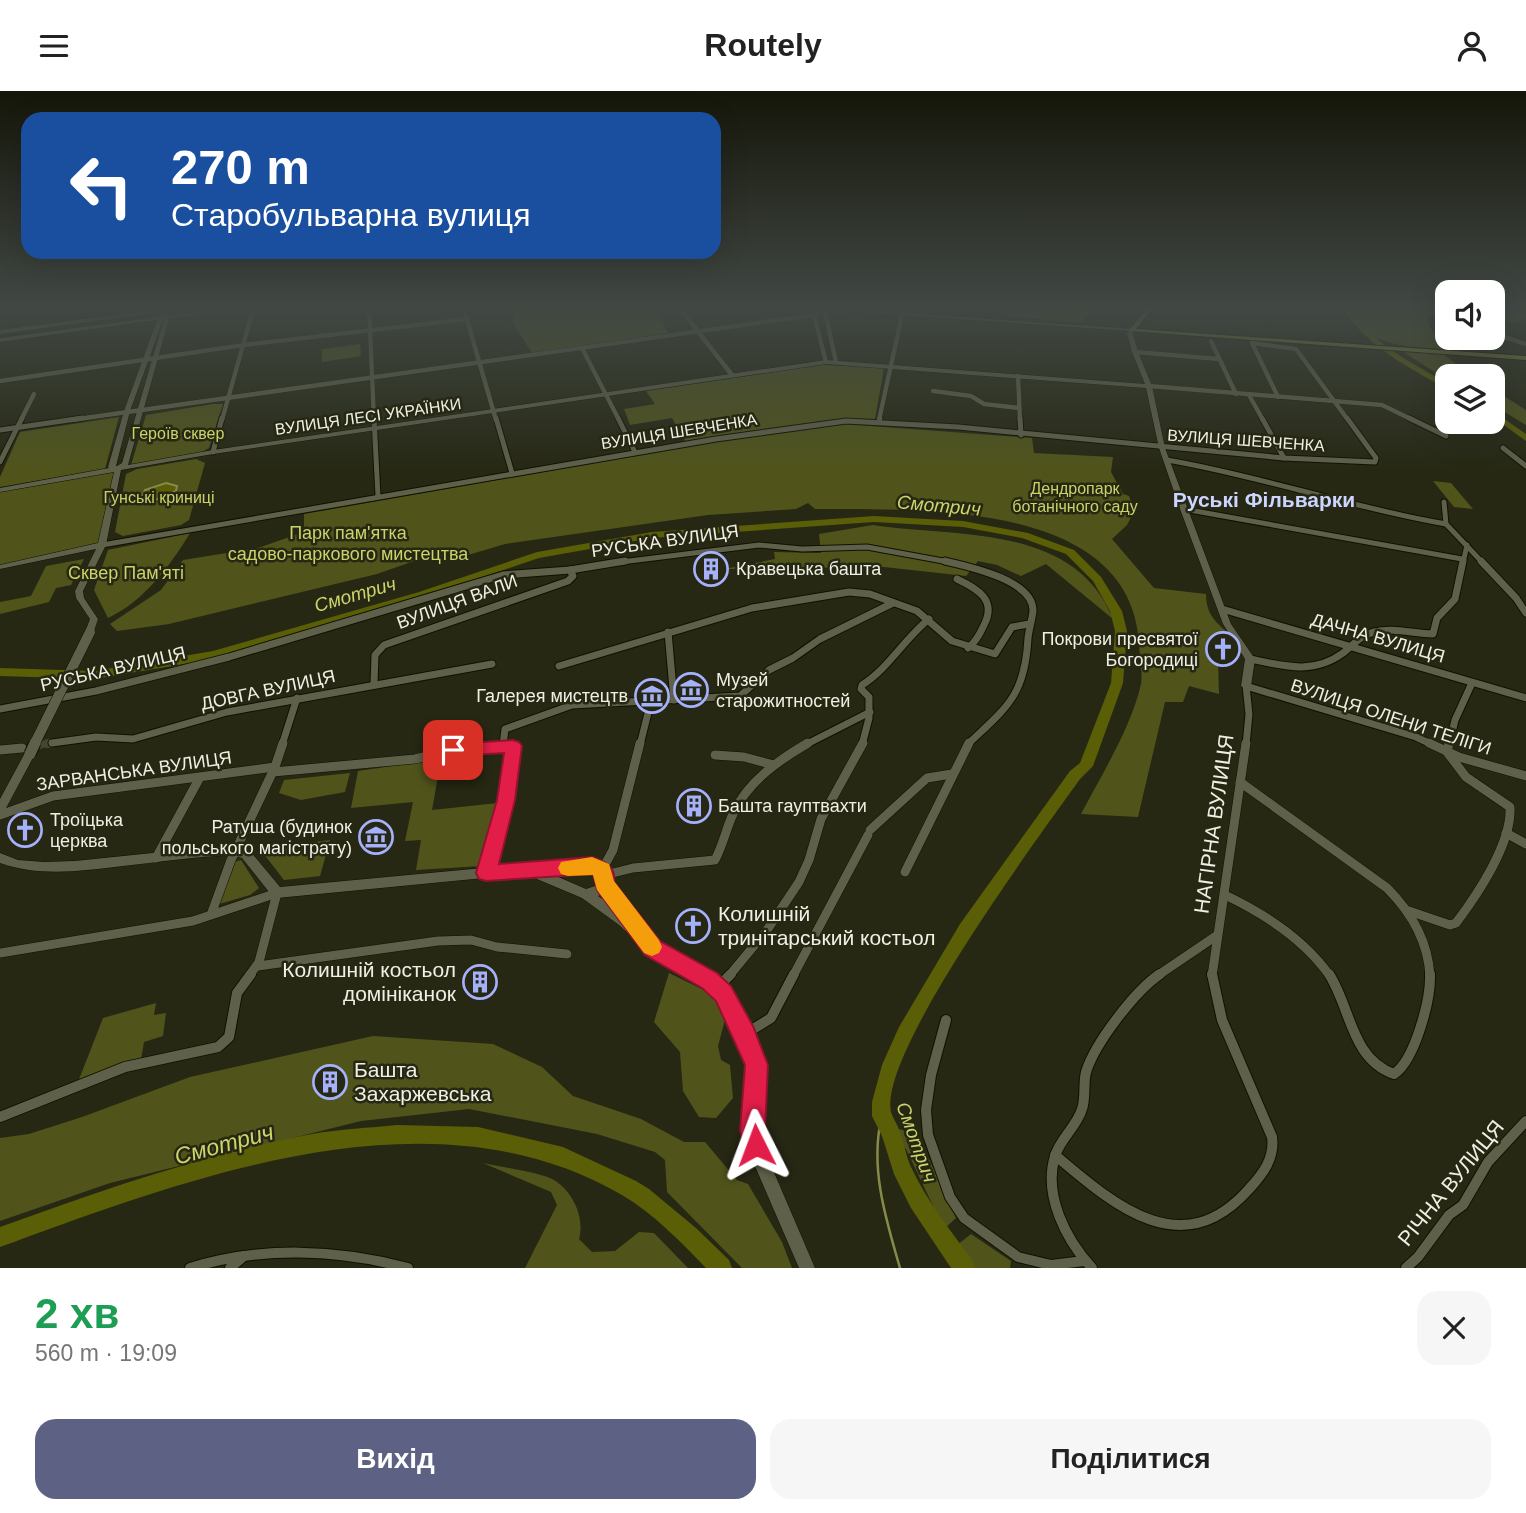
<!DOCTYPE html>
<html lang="uk">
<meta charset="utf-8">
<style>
body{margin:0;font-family:Helvetica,sans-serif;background:#f6f6f6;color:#222;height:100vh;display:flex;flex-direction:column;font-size:26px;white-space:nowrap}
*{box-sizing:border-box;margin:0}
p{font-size:23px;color:#767676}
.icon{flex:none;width:38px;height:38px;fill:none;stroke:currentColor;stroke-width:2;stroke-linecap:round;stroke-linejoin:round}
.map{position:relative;height:1177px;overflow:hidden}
.drawer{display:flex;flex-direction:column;background:#fff;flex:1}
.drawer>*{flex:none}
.hud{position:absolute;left:21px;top:21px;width:700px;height:147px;border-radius:21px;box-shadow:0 7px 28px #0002;background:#1a4fa0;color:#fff;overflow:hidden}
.fabs{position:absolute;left:1435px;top:189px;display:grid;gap:14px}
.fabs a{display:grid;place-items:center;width:70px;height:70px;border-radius:14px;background:#fff;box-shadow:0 7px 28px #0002;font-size:35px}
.pin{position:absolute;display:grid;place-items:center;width:60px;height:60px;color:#fff;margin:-30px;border-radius:14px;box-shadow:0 4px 10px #0006}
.me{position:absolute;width:77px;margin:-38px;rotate:357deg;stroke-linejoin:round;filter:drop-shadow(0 0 5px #0008)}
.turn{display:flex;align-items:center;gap:24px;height:147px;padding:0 35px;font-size:32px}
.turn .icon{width:91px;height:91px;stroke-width:2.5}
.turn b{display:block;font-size:49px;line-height:60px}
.round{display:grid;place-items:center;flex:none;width:74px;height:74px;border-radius:21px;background:#f6f6f6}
.overview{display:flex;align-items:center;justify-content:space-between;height:119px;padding:0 35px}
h1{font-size:42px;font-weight:700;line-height:52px;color:#1e9e55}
.button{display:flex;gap:14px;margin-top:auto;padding:14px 35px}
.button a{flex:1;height:80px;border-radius:21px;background:#5d6284;color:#fff;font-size:28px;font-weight:700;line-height:80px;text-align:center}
.button a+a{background:#f6f6f6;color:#222}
header{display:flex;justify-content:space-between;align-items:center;height:91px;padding:0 35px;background:#fff;font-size:32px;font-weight:700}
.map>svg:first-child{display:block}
.green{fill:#50541b}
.water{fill:#5a5e06;stroke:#878a48;stroke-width:2}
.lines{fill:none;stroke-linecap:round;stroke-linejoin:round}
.stream{stroke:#878a48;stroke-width:2.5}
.river{fill:#5a5e06;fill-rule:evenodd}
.street-tunnel-far1{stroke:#444632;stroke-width:7;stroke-dasharray:7 3.5;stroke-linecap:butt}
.street-tunnel{stroke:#444632;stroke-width:9;stroke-dasharray:9 4.5;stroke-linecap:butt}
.street-far4-casing{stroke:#101101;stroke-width:5}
.street-far3-casing{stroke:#101101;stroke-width:7}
.street-far2-casing{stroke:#101101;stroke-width:9}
.street-far1-casing{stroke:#101101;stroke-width:10}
.street-casing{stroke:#101101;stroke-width:12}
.secondary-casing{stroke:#101101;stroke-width:1}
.primary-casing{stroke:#101101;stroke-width:2}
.street-far4{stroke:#5e6049;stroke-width:4.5}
.street-far3{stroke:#5e6049;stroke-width:5}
.street-far2{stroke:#5e6049;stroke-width:7}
.street-far1{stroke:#5e6049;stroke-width:9}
.street{stroke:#5e6049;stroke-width:10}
.secondary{fill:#5e6049;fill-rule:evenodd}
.primary{fill:#7d8232;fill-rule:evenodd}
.secondary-bridge-far1-casing{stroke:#101101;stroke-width:11;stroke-linecap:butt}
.secondary-bridge-casing{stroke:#101101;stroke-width:13;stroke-linecap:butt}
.secondary-bridge-far1{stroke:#5e6049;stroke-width:10}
.secondary-bridge{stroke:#5e6049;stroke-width:11}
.route{fill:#e11d48;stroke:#92132f;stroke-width:2}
.slow{fill:#f59e0b}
.labels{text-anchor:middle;stroke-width:5;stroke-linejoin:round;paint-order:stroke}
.far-street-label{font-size:16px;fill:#eff0e3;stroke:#262813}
.far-park-label{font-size:16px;fill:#cbd268;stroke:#262813}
.park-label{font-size:18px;fill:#cbd268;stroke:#262813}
.street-label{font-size:18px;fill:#eff0e3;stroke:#262813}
.poi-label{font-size:18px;fill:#eff0e3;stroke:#262813;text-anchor:start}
.water-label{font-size:19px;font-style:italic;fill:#cdd46a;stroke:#262813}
.far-district-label{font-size:21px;font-weight:bold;fill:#ccd4ff;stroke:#262813}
.near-street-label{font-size:21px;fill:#eff0e3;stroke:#262813}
.near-poi-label{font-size:21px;fill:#eff0e3;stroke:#262813;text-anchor:start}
.near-water-label{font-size:23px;font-style:italic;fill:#cdd46a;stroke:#262813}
</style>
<header><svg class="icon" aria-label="menu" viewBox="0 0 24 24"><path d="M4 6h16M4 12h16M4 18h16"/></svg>Routely<svg class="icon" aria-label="person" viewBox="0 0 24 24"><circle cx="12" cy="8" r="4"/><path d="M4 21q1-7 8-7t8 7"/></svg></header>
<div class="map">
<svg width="1526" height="1177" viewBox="0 0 1526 1177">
<rect width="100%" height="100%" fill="#262813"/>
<g class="green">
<path d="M511,215H655L668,242L532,262L514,234L513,229L516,228Z"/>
<path d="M1013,215H1092L1081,232L1005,225Z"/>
<path d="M1352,215H1447V225L1439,223L1428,225V233L1445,258C1415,256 1355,256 1352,215Z"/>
<path d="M1493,215H1526V227L1515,233L1493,225Z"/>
<path d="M360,253L361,265L322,271V258Z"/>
<path d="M1402,260L1443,263L1472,285H1447V289Z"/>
<path d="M822,274L884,277L875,328L821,331L685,350L672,327L630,334L624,318L655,313L646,300Z"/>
<path d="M1493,298L1526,319V334L1493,314Z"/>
<path d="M213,313H223L209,357L200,362L131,374L146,324Z"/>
<path d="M119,326L105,378L0,396V386L20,341Z"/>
<path d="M844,333L1032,347L1034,362L1113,366L1111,381L1123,403L1129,405L1134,420L1127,434L1112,448L1154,497L1206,503C1206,527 1220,534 1235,548L1233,571L1218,570L1219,603L1189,595L1183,611H1165L1138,726L1081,723C1102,683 1131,637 1141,593C1143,580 1139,563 1139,551C1129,408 917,419 815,418L808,412L796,418L708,424L505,453L448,470L417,469L377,483L169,533L117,540L110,533L161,499L183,469L258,457L304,441V423L724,349Z"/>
<path d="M196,368L205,372L189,429L181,434L123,445L115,441L126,383L137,378Z"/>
<path d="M118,378L102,454L0,476V399Z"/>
<path d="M1433,390L1451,392L1473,418L1454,416Z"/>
<path d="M873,434C957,447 1074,432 1113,528L1046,473L1021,485L997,474L978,470L966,485L884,476L724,478L775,468L774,461L821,462L819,443Z"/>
<path d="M190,442C170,475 144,510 108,527L94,499L108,459Z"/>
<path d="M84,468L71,494L56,497L49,511L0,523V511L31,505L46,475Z"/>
<path d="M441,668L432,719L498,712L482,775L416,779L421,749L405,750L413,711L351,717L358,680Z"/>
<path d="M350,682L345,701L301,709L279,702L284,689Z"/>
<path d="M330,749L320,785L284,789L260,758Z"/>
<path d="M241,769L259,797L250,804L219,813L232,772Z"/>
<path d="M669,882L716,905L726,925L718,955L721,969L730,974L733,1007L716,1027L699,1026L683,1000L680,961L654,931Z"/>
<path d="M156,912L154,924L166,922L163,945L144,951L141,968L78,991L103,927Z"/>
<path d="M373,945L493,953L542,976L573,1005L641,1028L684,1051H705L737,1089L748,1093L782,1151L792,1177H742L667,1101L665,1069L655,1061L597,1043L469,1018L361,1030L110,1092L0,1130V1047L29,1043L82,1026L190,986Z"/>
<path d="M900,1038L919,1046L956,1127L944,1138L906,1058L894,1049Z"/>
<path d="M483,1072C501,1076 537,1081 552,1088C573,1099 585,1127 579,1148L592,1161L615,1160L639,1141L654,1142L688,1177H525L557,1114L551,1101Z"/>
<path d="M971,1143L1011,1170L1010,1177H973L956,1155Z"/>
</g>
<path class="water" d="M166,392L177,395L176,400L155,409L142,406L145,399Z"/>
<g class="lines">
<path class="stream" d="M882,1025C869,1075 886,1129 900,1177"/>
<g class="river">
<path d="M1341,215H1347C1371,252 1410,271 1447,292V297C1437,293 1427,287 1417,281C1387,264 1360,245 1341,215Z"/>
<path d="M1493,320L1526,343V350L1493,326Z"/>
<path d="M874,425L963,430L1028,442L1074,459L1101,486L1122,520L1127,540L1123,592L1093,675L1080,688C1041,743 878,962 891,1021C893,1028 898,1034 900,1041C904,1052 906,1065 911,1076C927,1110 950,1139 972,1169L975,1177H951L911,1117L894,1083L882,1045L872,1025V1011L882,974L899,936L960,833L1070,680L1080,672L1111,592L1115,540L1110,520L1093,490L1066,463L1022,447L963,436L874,431L652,447L539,467L427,505L214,568L94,588L0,585V577L94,580L213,560L419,501L537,461L652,441Z"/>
<path d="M397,1034L478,1036L563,1056L636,1090L649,1098L696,1137L729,1169L732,1177H706C681,1151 654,1123 622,1104C431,993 189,1087 0,1156V1136C102,1099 205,1063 312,1043C340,1038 369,1037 397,1034Z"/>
</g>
<path class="street-tunnel-far1" d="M39,654L52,652"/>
<path class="street-tunnel" d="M32,655L51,652"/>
<g class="street-far4-casing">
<g id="street-far4">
<path d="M369,215L374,329"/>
<path d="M463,215L496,329"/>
<path d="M678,215L732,284"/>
<path d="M824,216L836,271"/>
<path d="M814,224L826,271"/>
<path d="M1493,242L1526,253"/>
<path d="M1211,250L1236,303"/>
<path d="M1252,252L1278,306"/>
<path d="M1252,252L1296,258L1348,329"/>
<path d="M582,257L619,329"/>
<path d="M1135,261L1219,268"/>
<path d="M1018,285L1020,329"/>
<path d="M0,290L244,254L468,228"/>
<path d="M1149,295L1382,314L1413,329"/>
<path d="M933,300L971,305L984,313L1019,317"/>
<path d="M1249,304L1263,329"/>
<path d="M21,329L34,303"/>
<path d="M71,329L814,224L823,219"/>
<path d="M222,329L254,215"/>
<path d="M879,329L904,215"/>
</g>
</g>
<g class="street-far3-casing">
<g id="street-far3">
<path d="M374,327L378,405"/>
<path d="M496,327L512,382"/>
<path d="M618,327L635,361"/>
<path d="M1020,327L1021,344"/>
<path d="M1262,327L1284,367"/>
<path d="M1409,327L1446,345"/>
<path d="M879,330L880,327"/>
<path d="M0,339L83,327"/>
<path d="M1503,357L1526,375"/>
<path d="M213,361L222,327"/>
<path d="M1167,369C1261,385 1352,417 1446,433"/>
<path d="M0,371L22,327"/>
<path d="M1444,411L1446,433L1483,472"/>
<path d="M1184,418L1462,468"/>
<path d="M102,454L716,348L846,330L958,336L1284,367L1375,371L1376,367L1347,327"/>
<path d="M613,472L759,454L802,458L867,456L954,472"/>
<path d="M1463,472L1467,454"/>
</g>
</g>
<g class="street-far2-casing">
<g id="street-far2">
<path d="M945,470C967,475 1034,489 1033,520C1032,529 1029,538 1028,547C1025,605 1007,616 967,654"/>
<path d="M1481,470L1516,507L1526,522"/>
<path d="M957,488C978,498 997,509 984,534C980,543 976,551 968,557"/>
<path d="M1222,518L1526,607"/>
<path d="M668,541L674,609"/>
<path d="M1250,568C1284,575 1313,584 1343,562C1353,554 1361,544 1374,541C1394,536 1413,543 1433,543L1437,527L1455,508L1463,470"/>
<path d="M559,575L752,517L849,501L870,503L917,520L952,550L995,563L1012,536L1029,533"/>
<path d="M374,593L375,564L384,554L568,490L573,485L570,479"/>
<path d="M0,618L96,600L229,566L503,484L570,479L625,470"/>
<path d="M52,652L96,646L133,648L227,621L492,573"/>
<path d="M282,654L297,607"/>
<path d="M503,654L505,638L572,614L740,605L769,579L793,567L820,548L893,512"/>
<path d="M640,654L651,610"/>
<path d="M805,654L870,621"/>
<path d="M862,654L869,627V606L861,598L862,594C889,577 904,548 929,528"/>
<path d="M1246,654L1249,623L1246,595L1416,646L1433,654"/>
<path d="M1449,654L1455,629L1472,592"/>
</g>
</g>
<g class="street-far1-casing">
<g id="street-far1">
<path d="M1429,652L1459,666L1526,685"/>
<path d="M503,655V652"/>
<path d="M0,659L22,657"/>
<path d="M715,664L744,666L774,674"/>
<path d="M273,681L415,668L453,659L513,655L506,709L486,782"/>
<path d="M1240,691L1387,797C1411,821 1428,850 1430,885"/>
<path d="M0,724L53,705L275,676"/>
<path d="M870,739L927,687L952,683"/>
<path d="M1506,742L1526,753"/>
<path d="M156,767L199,688"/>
<path d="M602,779L613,759L640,652"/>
<path d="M905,781L969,652"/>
<path d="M605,784L633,777L715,769C723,754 726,738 733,723C747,691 779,669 808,652"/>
<path d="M1225,804C1265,823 1304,848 1330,885"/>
<path d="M1409,820L1450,834L1456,832C1477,804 1512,752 1510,716L1466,686L1447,661L1449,652"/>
<path d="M212,821L231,769L275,676L283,652"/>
<path d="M0,862L193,830L277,802"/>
<path d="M258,875L438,850L471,849L497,856L567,863"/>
<path d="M249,885L259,871L277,802"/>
<path d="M729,885L767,839L799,791L809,769L821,728L863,652"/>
<path d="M793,885L868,744"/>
<path d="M1157,885L1216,845"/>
<path d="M1212,885L1246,652"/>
</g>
</g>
<g class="street-casing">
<g id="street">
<path d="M1329,883C1351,917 1351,968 1394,983C1415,969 1431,908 1430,883"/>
<path d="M718,896L731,883"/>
<path d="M946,929L931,984L926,1019L928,1044L950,1106L964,1127L1018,1166L1051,1174L1084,1170"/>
<path d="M745,943L771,927L794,883"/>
<path d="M0,1026L125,976L218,956L229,946L237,902L251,883"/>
<path d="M1055,1064C1114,1114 1182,1174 1249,1098C1263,1083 1275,1067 1272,1046L1222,929L1212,883"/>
<path d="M190,1177C261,1155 337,1158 408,1177"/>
<path d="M230,1177L244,1165"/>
<path d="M1092,1177C1066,1149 1043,1104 1055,1065C1060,1048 1077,1035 1082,1018C1086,1006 1083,993 1086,981C1095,952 1135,900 1160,883"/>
<path d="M1406,1177L1418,1166L1449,1124L1463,1114L1488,1071L1526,1030"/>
</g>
</g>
<g class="secondary-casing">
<g id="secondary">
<path d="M237,215H253L169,228L128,374L213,359L826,269L1145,293L1132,261L1127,243L1129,240L772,215H803L1134,238L1133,243L1138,261L1152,295L1165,357L1231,533L1255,568L1251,595L1246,598L1241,595L1245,568L1223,533L1180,418L1159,357L1146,297L826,273L213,363L121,379L106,454L83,500L84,507L98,528L93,543H87L85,541L90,528L76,507L75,500L96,458L0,478V474L98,452L114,381L0,401V397L109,377L108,376L124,320L157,229L0,251V247L158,226L162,221L0,243V239L169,217L172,219L167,221L168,225ZM164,228L122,372L117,375H116L130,320L163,229Z"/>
<path d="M30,659L34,660L35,663L4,721L0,722V708L26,660Z"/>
<path d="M230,754L250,760L280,796L526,773L592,770L606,775L611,790L610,792L642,833L644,837L643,840L666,860L715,886L733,904L763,974L761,1040L767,1065L815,1177H799L751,1066L745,1040L749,974L723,914L705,894L656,868L619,834L582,807L525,783L277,807L273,806L242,767L230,764C194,766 158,771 123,775C82,780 39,786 0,772V762L18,769L44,771L75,770ZM591,780L597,782L599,789L595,795L586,798L549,782ZM604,802L616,817L598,805Z"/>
</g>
</g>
<g class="primary-casing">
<path id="primary" d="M1149,215H1155L1136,238L1526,265V269L1130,240V238Z"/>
</g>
<use href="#street-far4" class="street-far4"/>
<use href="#street-far3" class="street-far3"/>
<use href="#street-far2" class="street-far2"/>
<use href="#street-far1" class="street-far1"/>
<use href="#street" class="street"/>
<use href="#secondary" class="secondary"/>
<use href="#primary" class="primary"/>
<g class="secondary-bridge-far1-casing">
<path id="secondary-bridge-far1" d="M34,654L90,541"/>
</g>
<g class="secondary-bridge-casing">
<path id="secondary-bridge" d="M30,663L35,652"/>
</g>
<use href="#secondary-bridge-far1" class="secondary-bridge-far1"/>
<use href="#secondary-bridge" class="secondary-bridge"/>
</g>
<linearGradient id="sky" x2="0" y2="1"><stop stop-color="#15160a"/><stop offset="0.57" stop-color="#414844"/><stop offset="1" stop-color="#414844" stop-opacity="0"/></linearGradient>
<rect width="1526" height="380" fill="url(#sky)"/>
<path class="route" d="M513,649L519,651L522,655L515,709L499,773L592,766C604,770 616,775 614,791L660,850L717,882L731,895L753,935L768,974L765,1040L768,1054L765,1063L756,1066L747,1063L740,1040L745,974L716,910L702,897L645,864L597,799L593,783L486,790L479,788L476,782L497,709L504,662L453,665L447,664L445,659L447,654L453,653Z"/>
<path class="slow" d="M592,766L609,773L614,790L659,849L662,856L659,862L652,865L644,862L597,799L593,784L568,785L561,783L558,777L561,771Z"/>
<defs>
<g id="building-ring" transform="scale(1.75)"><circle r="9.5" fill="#262813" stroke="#a6b1fc" stroke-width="1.5"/><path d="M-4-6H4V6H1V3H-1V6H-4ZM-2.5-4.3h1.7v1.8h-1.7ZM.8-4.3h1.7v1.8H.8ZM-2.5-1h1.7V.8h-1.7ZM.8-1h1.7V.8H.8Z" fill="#a6b1fc"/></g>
<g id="church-ring" transform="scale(1.75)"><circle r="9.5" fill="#262813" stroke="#a6b1fc" stroke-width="1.5"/><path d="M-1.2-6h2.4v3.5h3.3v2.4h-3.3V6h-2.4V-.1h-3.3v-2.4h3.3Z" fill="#a6b1fc"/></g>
<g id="museum-ring" transform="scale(1.75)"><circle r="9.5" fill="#262813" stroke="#a6b1fc" stroke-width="1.5"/><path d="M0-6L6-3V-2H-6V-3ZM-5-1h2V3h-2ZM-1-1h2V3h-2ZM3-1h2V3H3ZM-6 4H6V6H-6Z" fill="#a6b1fc"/></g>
</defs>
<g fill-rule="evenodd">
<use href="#building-ring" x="711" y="478"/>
<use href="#church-ring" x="1223" y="558"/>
<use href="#museum-ring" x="691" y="599"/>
<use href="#museum-ring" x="652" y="605"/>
<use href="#building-ring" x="694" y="715"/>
<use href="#church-ring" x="25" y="739"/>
<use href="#museum-ring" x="376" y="746"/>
<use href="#church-ring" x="693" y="835"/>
<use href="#building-ring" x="480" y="891"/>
<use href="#building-ring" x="330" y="991"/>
</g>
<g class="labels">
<g class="far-street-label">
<text transform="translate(368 325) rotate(-8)" y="6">ВУЛИЦЯ ЛЕСІ УКРАЇНКИ</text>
<text transform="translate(679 340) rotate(-9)" y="6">ВУЛИЦЯ ШЕВЧЕНКА</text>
<text transform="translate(1246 349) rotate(4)" y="6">ВУЛИЦЯ ШЕВЧЕНКА</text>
</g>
<g class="far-park-label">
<text x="178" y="348">Героїв сквер</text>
<text x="1075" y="403">Дендропарк<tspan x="1075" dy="18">ботанічного саду</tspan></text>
<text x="159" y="412">Гунські криниці</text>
</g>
<g class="park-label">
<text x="348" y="448">Парк пам'ятка<tspan x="348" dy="21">садово-паркового мистецтва</tspan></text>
<text x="126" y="488">Сквер Пам'яті</text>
</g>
<g class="street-label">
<text transform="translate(665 450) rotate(-8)" y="6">РУСЬКА ВУЛИЦЯ</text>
<text transform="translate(457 511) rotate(-20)" y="6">ВУЛИЦЯ ВАЛИ</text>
<text transform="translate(1378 547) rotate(16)" y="6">ДАЧНА ВУЛИЦЯ</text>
<text transform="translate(113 578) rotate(-13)" y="6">РУСЬКА ВУЛИЦЯ</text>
<text transform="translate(268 599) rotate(-12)" y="6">ДОВГА ВУЛИЦЯ</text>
<text transform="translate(1391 626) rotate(18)" y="6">ВУЛИЦЯ ОЛЕНИ ТЕЛІГИ</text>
<text transform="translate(134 680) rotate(-8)" y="6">ЗАРВАНСЬКА ВУЛИЦЯ</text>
</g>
<g class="poi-label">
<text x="736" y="484">Кравецька башта</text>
<text x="1198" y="554" text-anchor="end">Покрови пресвятої<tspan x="1198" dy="21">Богородиці</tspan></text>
<text x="716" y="595">Музей<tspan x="716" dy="21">старожитностей</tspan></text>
<text x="628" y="611" text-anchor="end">Галерея мистецтв</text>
<text x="718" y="721">Башта гауптвахти</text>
<text x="50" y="735">Троїцька<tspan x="50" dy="21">церква</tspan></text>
<text x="352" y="742" text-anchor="end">Ратуша (будинок<tspan x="352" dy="21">польського магістрату)</tspan></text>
</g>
<g class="water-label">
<text transform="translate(939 414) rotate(5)" y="7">Смотрич</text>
<text transform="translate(355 503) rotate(-16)" y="7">Смотрич</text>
<text transform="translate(917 1051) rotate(70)" y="7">Смотрич</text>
</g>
<g class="far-district-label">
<text x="1264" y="416">Руські Фільварки</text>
</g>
<g class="near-street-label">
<text transform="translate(1214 733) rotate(-82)" y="7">НАГІРНА ВУЛИЦЯ</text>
<text transform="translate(1451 1092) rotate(-51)" y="7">РІЧНА ВУЛИЦЯ</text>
</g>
<g class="near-poi-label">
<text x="718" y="830">Колишній<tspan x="718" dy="24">тринітарський костьол</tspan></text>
<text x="456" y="886" text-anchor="end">Колишній костьол<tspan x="456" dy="24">домініканок</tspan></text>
<text x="354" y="986">Башта<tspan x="354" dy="24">Захаржевська</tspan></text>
</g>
<g class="near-water-label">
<text transform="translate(224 1053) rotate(-15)" y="8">Смотрич</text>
</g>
</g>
</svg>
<div class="fabs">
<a><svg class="icon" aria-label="sound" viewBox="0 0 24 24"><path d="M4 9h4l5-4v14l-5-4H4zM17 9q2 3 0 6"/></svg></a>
<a><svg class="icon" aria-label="layers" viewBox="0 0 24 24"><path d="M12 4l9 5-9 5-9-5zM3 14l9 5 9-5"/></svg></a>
</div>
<div class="pin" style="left:453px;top:659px;background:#d93025"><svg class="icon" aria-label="arrive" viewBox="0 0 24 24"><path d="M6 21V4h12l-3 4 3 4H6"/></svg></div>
<svg class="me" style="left:756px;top:1054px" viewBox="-20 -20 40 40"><path d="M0-17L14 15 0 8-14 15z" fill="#e11d48" stroke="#fff" stroke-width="4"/></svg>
<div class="hud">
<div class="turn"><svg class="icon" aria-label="left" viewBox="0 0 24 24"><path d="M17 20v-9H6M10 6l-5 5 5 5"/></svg><div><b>270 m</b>Старобульварна вулиця</div></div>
</div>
</div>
<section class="drawer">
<div class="overview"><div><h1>2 хв</h1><p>560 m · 19:09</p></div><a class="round"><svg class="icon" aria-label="close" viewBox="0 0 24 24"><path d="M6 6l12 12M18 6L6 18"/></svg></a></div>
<div class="button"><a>Вихід</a><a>Поділитися</a></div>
</section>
